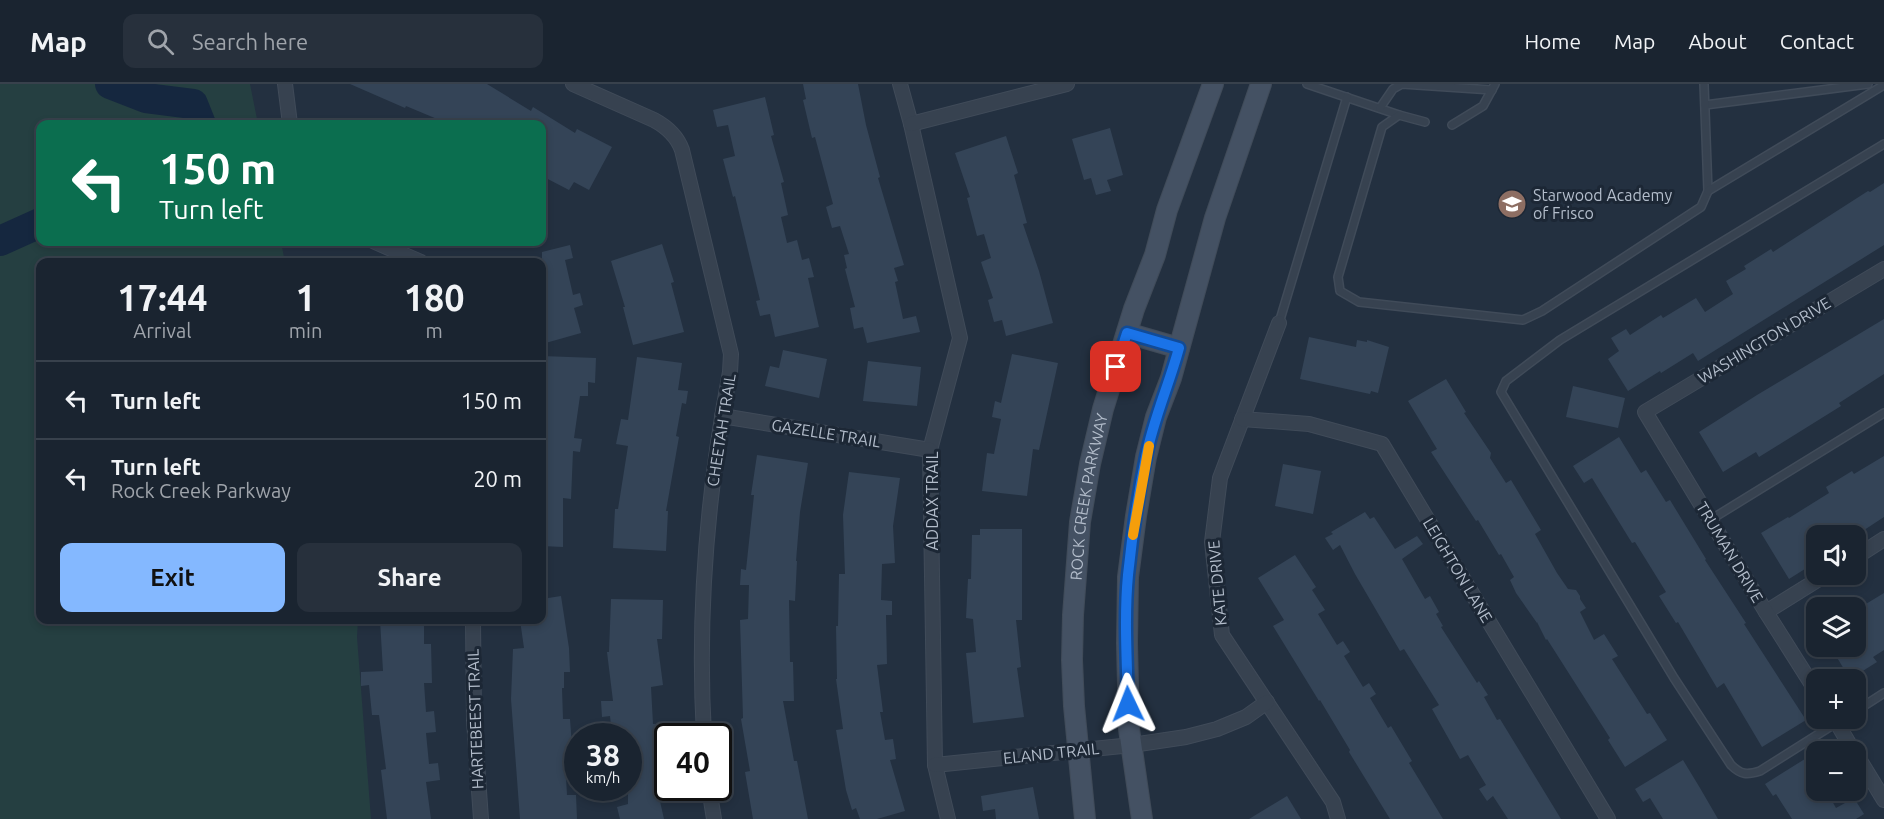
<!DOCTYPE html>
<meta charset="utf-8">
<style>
body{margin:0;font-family:Ubuntu,sans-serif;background:#27303c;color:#f1f3f6;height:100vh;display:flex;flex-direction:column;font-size:22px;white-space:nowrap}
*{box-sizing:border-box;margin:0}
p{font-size:20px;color:#9fa4ab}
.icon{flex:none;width:33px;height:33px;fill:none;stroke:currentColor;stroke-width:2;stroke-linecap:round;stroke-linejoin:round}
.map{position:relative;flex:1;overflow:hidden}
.panel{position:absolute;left:36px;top:174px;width:510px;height:366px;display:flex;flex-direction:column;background:#1a2430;border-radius:12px;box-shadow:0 3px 9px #0003,0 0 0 2px #38414c}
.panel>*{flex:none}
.guide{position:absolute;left:36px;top:36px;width:510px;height:126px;border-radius:12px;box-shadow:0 3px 9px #0003,0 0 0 2px #38414c;background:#0b6e4f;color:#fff;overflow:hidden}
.tools{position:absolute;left:1806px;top:441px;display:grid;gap:12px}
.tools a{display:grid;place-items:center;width:60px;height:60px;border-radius:12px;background:#1a2430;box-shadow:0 3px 9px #0003,0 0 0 2px #38414c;font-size:30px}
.speed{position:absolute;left:564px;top:639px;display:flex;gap:12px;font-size:30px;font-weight:700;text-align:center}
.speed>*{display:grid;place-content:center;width:78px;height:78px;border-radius:50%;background:#1a2430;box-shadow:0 3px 9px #0003,0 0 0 2px #38414c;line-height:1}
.speed small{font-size:15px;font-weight:400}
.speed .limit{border:3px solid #111;border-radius:9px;background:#fff;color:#111}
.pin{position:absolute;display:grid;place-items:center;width:51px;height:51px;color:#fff;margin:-26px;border-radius:12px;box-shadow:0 3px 9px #0006}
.me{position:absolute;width:66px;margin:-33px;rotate:358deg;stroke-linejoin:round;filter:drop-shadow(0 0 4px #0008)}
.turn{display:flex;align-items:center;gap:21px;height:126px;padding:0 24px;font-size:27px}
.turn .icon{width:78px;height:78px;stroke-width:2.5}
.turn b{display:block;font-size:42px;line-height:51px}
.eta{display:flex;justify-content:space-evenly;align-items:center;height:102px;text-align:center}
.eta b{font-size:36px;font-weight:600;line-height:42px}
.action{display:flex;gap:12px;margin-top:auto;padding:12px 24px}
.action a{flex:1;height:69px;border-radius:12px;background:#84b8ff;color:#111;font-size:24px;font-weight:600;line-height:69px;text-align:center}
.action a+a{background:#27303c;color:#f1f3f6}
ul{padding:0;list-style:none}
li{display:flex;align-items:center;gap:18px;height:78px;padding:0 24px;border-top:2px solid #38414c}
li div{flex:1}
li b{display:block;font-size:22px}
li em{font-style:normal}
header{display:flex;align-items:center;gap:36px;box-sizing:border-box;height:84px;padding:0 30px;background:#1a2430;border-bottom:2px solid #38414c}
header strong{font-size:28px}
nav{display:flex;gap:33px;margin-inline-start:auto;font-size:21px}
.search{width:420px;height:54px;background:#27303c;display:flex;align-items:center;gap:15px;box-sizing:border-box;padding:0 21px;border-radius:12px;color:#9fa4ab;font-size:22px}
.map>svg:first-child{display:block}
.green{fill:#253f41}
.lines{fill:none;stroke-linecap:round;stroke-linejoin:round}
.river{stroke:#15273f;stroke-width:30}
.building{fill:#344457}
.lane-casing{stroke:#404b59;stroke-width:10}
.street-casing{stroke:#404b59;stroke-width:16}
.secondary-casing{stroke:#404b59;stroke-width:22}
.lane{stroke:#374250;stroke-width:7}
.street{stroke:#374250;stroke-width:14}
.secondary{stroke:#445163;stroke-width:20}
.route-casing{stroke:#114b97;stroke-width:15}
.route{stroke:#1a73e8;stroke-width:10}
.slow{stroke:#f59e0b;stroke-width:10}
.labels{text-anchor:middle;stroke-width:6;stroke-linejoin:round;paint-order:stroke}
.poi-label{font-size:16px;fill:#b3bdcb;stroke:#1c2735;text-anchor:start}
.street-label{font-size:16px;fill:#b3bdcb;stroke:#1c2735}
</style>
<header>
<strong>Map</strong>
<div class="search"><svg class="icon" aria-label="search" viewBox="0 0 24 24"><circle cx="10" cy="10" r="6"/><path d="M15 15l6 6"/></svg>Search here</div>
<nav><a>Home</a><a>Map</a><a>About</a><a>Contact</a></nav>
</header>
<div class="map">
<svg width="1884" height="735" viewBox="0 0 1884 735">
<rect width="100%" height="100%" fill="#233040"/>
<path class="green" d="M0,0H250L258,40H40V158H281L285,178H40V536H358L357,553L371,735H0Z"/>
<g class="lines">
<g class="river">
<path d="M110,0L146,14L193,20L201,40"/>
<path d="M0,157L40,139"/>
</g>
</g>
<g class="building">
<path d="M350,0H487L531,27L533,23L575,49L577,45L612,63L589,106L574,98L569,106L542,92V40H449L406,22L405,24Z"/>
<path d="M803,0H858L866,41L880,93L878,94L904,181L894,184L898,197L895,198L903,235L916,232L920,248L867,259L863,243L854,245L850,224L855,223L845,185L847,184L844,171L849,170L840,142L832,144L826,123L833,120L815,53L812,54L803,16L806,15Z"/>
<path d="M765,13L774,51L771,52L784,98L781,99L788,131L781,133L787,159L797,156L802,176L809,174L814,193L808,194L819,243L775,253L770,230L760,232L756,217L760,216L735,112L733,113L723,75L735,72L728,41L717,43L713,26Z"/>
<path d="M1110,44L1123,91L1107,96L1111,107L1096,111L1091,94L1084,96L1072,55Z"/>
<path d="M1006,52L1018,89L1014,91L1027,139L1023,140L1039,187L1053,239L1006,252L1002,236L994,238L988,216L993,214L981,178L991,174L984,150L977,152L967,114L970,113L955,69Z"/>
<path d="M1884,99V161L1698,277L1693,269L1661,289L1660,287L1628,307L1608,275L1619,267L1611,254L1626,245L1630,251L1661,231L1663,234L1696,214L1705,228L1733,210L1726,197L1746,185L1744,182L1771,165L1773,168L1868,107L1870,108Z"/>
<path d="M662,160L674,198L671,199L684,248L633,261L623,223H625L611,177Z"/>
<path d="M570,161L573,174L565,176L573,211L580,209L583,221L574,224L581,249L542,260V168Z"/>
<path d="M1884,235V290L1839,319L1841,322L1759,373L1756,368L1723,388L1699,348L1757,311Z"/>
<path d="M1309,253L1356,263L1357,256L1367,258V256L1389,263L1378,309L1371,307L1370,310L1300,295Z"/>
<path d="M783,266L827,275L819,314L765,302L770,282L779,284Z"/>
<path d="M1012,270L1058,279L1039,366L1033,365L1027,412L982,407L987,369L994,370L1001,335L992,333L995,317L1001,319Z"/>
<path d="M542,272L596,274L595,299L588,298V312H580L574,354L582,355L580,368L573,367L571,415L563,414V463L542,462Z"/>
<path d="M637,273L682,279L678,306L688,307L686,320L682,319L676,352L679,353L666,427H668L666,467L613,464L615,425H618L628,362L616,360L621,335L628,336Z"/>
<path d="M868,277L921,283L917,322L863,317Z"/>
<path d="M1446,295L1466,328L1464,329L1491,369L1490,374L1506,399L1511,396L1541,446L1535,450L1557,489L1568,505L1576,506L1580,512V515L1586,524L1580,528L1594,556L1604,550L1618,572L1612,575L1647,630L1650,629L1667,656L1625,683L1608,656L1610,654L1547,555L1546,556L1537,538V539L1516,509L1510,496L1514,493L1501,470L1499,471L1478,436L1476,437L1431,368L1437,365L1408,317Z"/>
<path d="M1573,302L1625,314L1618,344L1566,333Z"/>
<path d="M1619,353L1641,389L1646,386L1666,418L1670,416L1706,475L1705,476L1746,539L1744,540L1806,636L1762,663L1724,599L1717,604L1678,538L1676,539L1659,512L1666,508L1635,458L1632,459L1592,394L1584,399L1573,382Z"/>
<path d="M757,371L808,379L800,428L796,477H797L795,517L789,516L790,578H793L794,617H783L794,677H797L808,735H753L745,688L750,687L741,635L743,634L740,536L748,535L749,501H740L741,485L746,486L754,411H751Z"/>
<path d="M1884,372V433L1855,452H1816V478L1789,495L1761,449L1788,433L1789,434L1829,409L1826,403L1852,387L1854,390Z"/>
<path d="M1283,380L1321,387L1313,430L1275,422Z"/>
<path d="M849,388L900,394L893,442L895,479L882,480L881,516L892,517V531H886L887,580L877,581L883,628H880L885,656L893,655L896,675L890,676L905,727L877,735H860L856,724L852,726L846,706L836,646L843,645L836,595H837L836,542H838L839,490H845L843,431Z"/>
<path d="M1365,428L1370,435L1374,433L1395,465L1417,452L1423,460L1402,475L1425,515L1430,512L1439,528L1436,530L1443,542L1441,543L1477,599L1479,597L1488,611L1484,613L1497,636L1500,635L1561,735H1508L1493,712L1487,717L1479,705L1486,701L1468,671L1460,675L1432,625L1439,621L1404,565L1400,567L1355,490L1340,461L1333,466L1325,454L1333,450L1331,448Z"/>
<path d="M980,445H1022V536H1016L1021,583L1017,584L1024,633L973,639L966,569L976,568L973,535L966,534L968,495H971L972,451H980Z"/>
<path d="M1295,471L1316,503L1312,506L1325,526L1318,530L1337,561L1343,557L1350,568L1344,572L1363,603L1369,599L1376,610L1370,614L1388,644L1391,642L1412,677L1409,679L1443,735H1390L1349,668L1350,666L1320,616L1319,617L1273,542L1284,536L1258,494Z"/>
<path d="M1884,509V566L1873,573L1877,578L1850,595L1830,562H1856V526Z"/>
<path d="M561,512L569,564L570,588H564V604H562L563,635H570L572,662L574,661L575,675H565L567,711H576L577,735H520L511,615L513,565L524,564L520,536H542V515Z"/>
<path d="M611,515L663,516L662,555H657L663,601L651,603L653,640H665L666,653H659L667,702L657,704L664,735H620L617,723L628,720V652H612L610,632L602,633L601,617H613L607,568H609Z"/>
<path d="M380,536H424V560H431L432,599H424L426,628L434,627L436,648L426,649L429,680L438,679L440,696L426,698L431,735H387L381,686L386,685L379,631H372L369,601L361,602V588L383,587Z"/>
<path d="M1816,668V714L1827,708L1836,724L1854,714L1864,730L1856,735H1792L1776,710L1773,712L1765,700Z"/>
<path d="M1683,676L1700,704L1718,735H1663L1650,714L1643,718L1635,705Z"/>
<path d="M1033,703L1039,735H996L995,725L983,727L981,712Z"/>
<path d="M1287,712L1301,735H1249Z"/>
</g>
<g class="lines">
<g class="lane-casing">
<g id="lane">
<path d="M1307,0L1399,31"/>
<path d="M1705,21L1868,0"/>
<path d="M1380,24L1393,5L1402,0L1492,6"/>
<path d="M1425,38L1399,31L1382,43L1338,193L1340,207L1359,218L1523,236L1542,227L1701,123L1708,107L1704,0"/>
<path d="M1452,41L1483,22L1495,0"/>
<path d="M1708,107L1884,1"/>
<path d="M1279,239L1347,13"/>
<path d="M1710,436L1884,329"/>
<path d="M1856,627L1884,609"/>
<path d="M1844,634L1760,687C1747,691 1741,691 1731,681L1674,594L1501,308L1506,297L1560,256L1884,60"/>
</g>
</g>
<g class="street-casing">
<g id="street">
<path d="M285,0L290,40"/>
<path d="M573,0L654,36C667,43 677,52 682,66L731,270L730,288C707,409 697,530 704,652"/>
<path d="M900,0L911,40L960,254L930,366L935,681L948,735"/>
<path d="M911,40L1067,0"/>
<path d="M375,158L421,178"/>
<path d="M1279,239L1220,394L1212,458L1222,551L1333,718L1338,735"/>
<path d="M722,332L930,366"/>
<path d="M1242,335L1309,340L1382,360L1608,735"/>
<path d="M1856,473L1884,455"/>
<path d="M1766,528L1827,490"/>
<path d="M473,536L474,636L481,735"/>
<path d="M1816,607L1766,528L1645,328L1884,185"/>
<path d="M1834,634L1854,668"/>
<path d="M1856,670L1884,716"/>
<path d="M935,681L1132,661L1186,653L1217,645L1246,633L1267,618"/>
<path d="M709,704L714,735"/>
</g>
</g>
<g class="secondary-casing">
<g id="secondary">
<path d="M1127,249L1179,264"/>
<path id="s1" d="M1085,735L1074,622L1072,576L1073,531L1080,438L1090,380L1103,325L1134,225L1155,171L1167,126L1213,0"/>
<path d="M1142,735L1129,645L1127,559L1128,493L1136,432L1146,373L1156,333L1171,294L1215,134L1261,0"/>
</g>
</g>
<use href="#lane" class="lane"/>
<use href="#street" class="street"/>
<use href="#secondary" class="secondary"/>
</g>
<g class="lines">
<g class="route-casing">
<path id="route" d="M1116,283L1127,249L1179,264C1169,301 1153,336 1146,373C1138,412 1132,452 1128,491C1124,533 1127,577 1128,620"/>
</g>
<use href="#route" class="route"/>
<path class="slow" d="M1133,451L1149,362"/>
</g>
<defs>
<g id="school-disc" transform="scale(1.5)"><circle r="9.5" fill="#8d6e63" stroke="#1c2735"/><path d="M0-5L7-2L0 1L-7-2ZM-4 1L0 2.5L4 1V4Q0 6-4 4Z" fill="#fff"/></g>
</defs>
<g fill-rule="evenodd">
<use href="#school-disc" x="1512" y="120"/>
</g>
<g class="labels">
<g class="poi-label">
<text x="1533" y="117">Starwood Academy<tspan x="1533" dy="18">of Frisco</tspan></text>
</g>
<g class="street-label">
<text transform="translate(1764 256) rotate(-31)" y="6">WASHINGTON DRIVE</text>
<text transform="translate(721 346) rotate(-81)" y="6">CHEETAH TRAIL</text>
<text transform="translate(826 349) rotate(9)" y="6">GAZELLE TRAIL</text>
<text dy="6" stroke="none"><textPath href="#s1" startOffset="324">ROCK CREEK PARKWAY</textPath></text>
<text transform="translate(932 417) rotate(-90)" y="6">ADDAX TRAIL</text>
<text transform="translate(1730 468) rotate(59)" y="6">TRUMAN DRIVE</text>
<text transform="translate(1458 486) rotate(59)" y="6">LEIGHTON LANE</text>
<text transform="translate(1217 499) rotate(-95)" y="6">KATE DRIVE</text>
<text transform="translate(475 635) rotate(-92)" y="6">HARTEBEEST TRAIL</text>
<text transform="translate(1051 669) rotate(-6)" y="6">ELAND TRAIL</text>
</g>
</g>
</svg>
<div class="tools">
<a><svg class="icon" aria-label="sound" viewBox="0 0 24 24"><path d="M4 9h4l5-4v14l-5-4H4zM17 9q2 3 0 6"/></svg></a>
<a><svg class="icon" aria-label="layers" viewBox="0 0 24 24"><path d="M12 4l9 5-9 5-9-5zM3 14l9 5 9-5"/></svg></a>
<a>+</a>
<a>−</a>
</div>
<div class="speed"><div>38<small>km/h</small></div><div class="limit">40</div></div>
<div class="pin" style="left:1116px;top:283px;background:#d93025"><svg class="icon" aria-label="arrive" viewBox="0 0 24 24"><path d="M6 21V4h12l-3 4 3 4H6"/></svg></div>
<svg class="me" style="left:1128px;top:620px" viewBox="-20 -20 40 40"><path d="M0-17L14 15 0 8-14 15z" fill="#1a73e8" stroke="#fff" stroke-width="4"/></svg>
<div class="guide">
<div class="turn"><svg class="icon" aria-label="left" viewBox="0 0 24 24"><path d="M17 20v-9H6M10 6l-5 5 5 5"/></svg><div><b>150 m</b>Turn left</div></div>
</div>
<section class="panel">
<div class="eta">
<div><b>17:44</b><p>Arrival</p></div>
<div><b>1</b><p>min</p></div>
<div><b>180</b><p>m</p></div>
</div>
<ul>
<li><svg class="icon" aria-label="left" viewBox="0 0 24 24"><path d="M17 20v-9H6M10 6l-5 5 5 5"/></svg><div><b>Turn left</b></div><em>150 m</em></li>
<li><svg class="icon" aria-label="left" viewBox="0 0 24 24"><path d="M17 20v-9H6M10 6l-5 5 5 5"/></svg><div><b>Turn left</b><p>Rock Creek Parkway</p></div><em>20 m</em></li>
</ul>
<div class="action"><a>Exit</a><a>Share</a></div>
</section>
</div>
